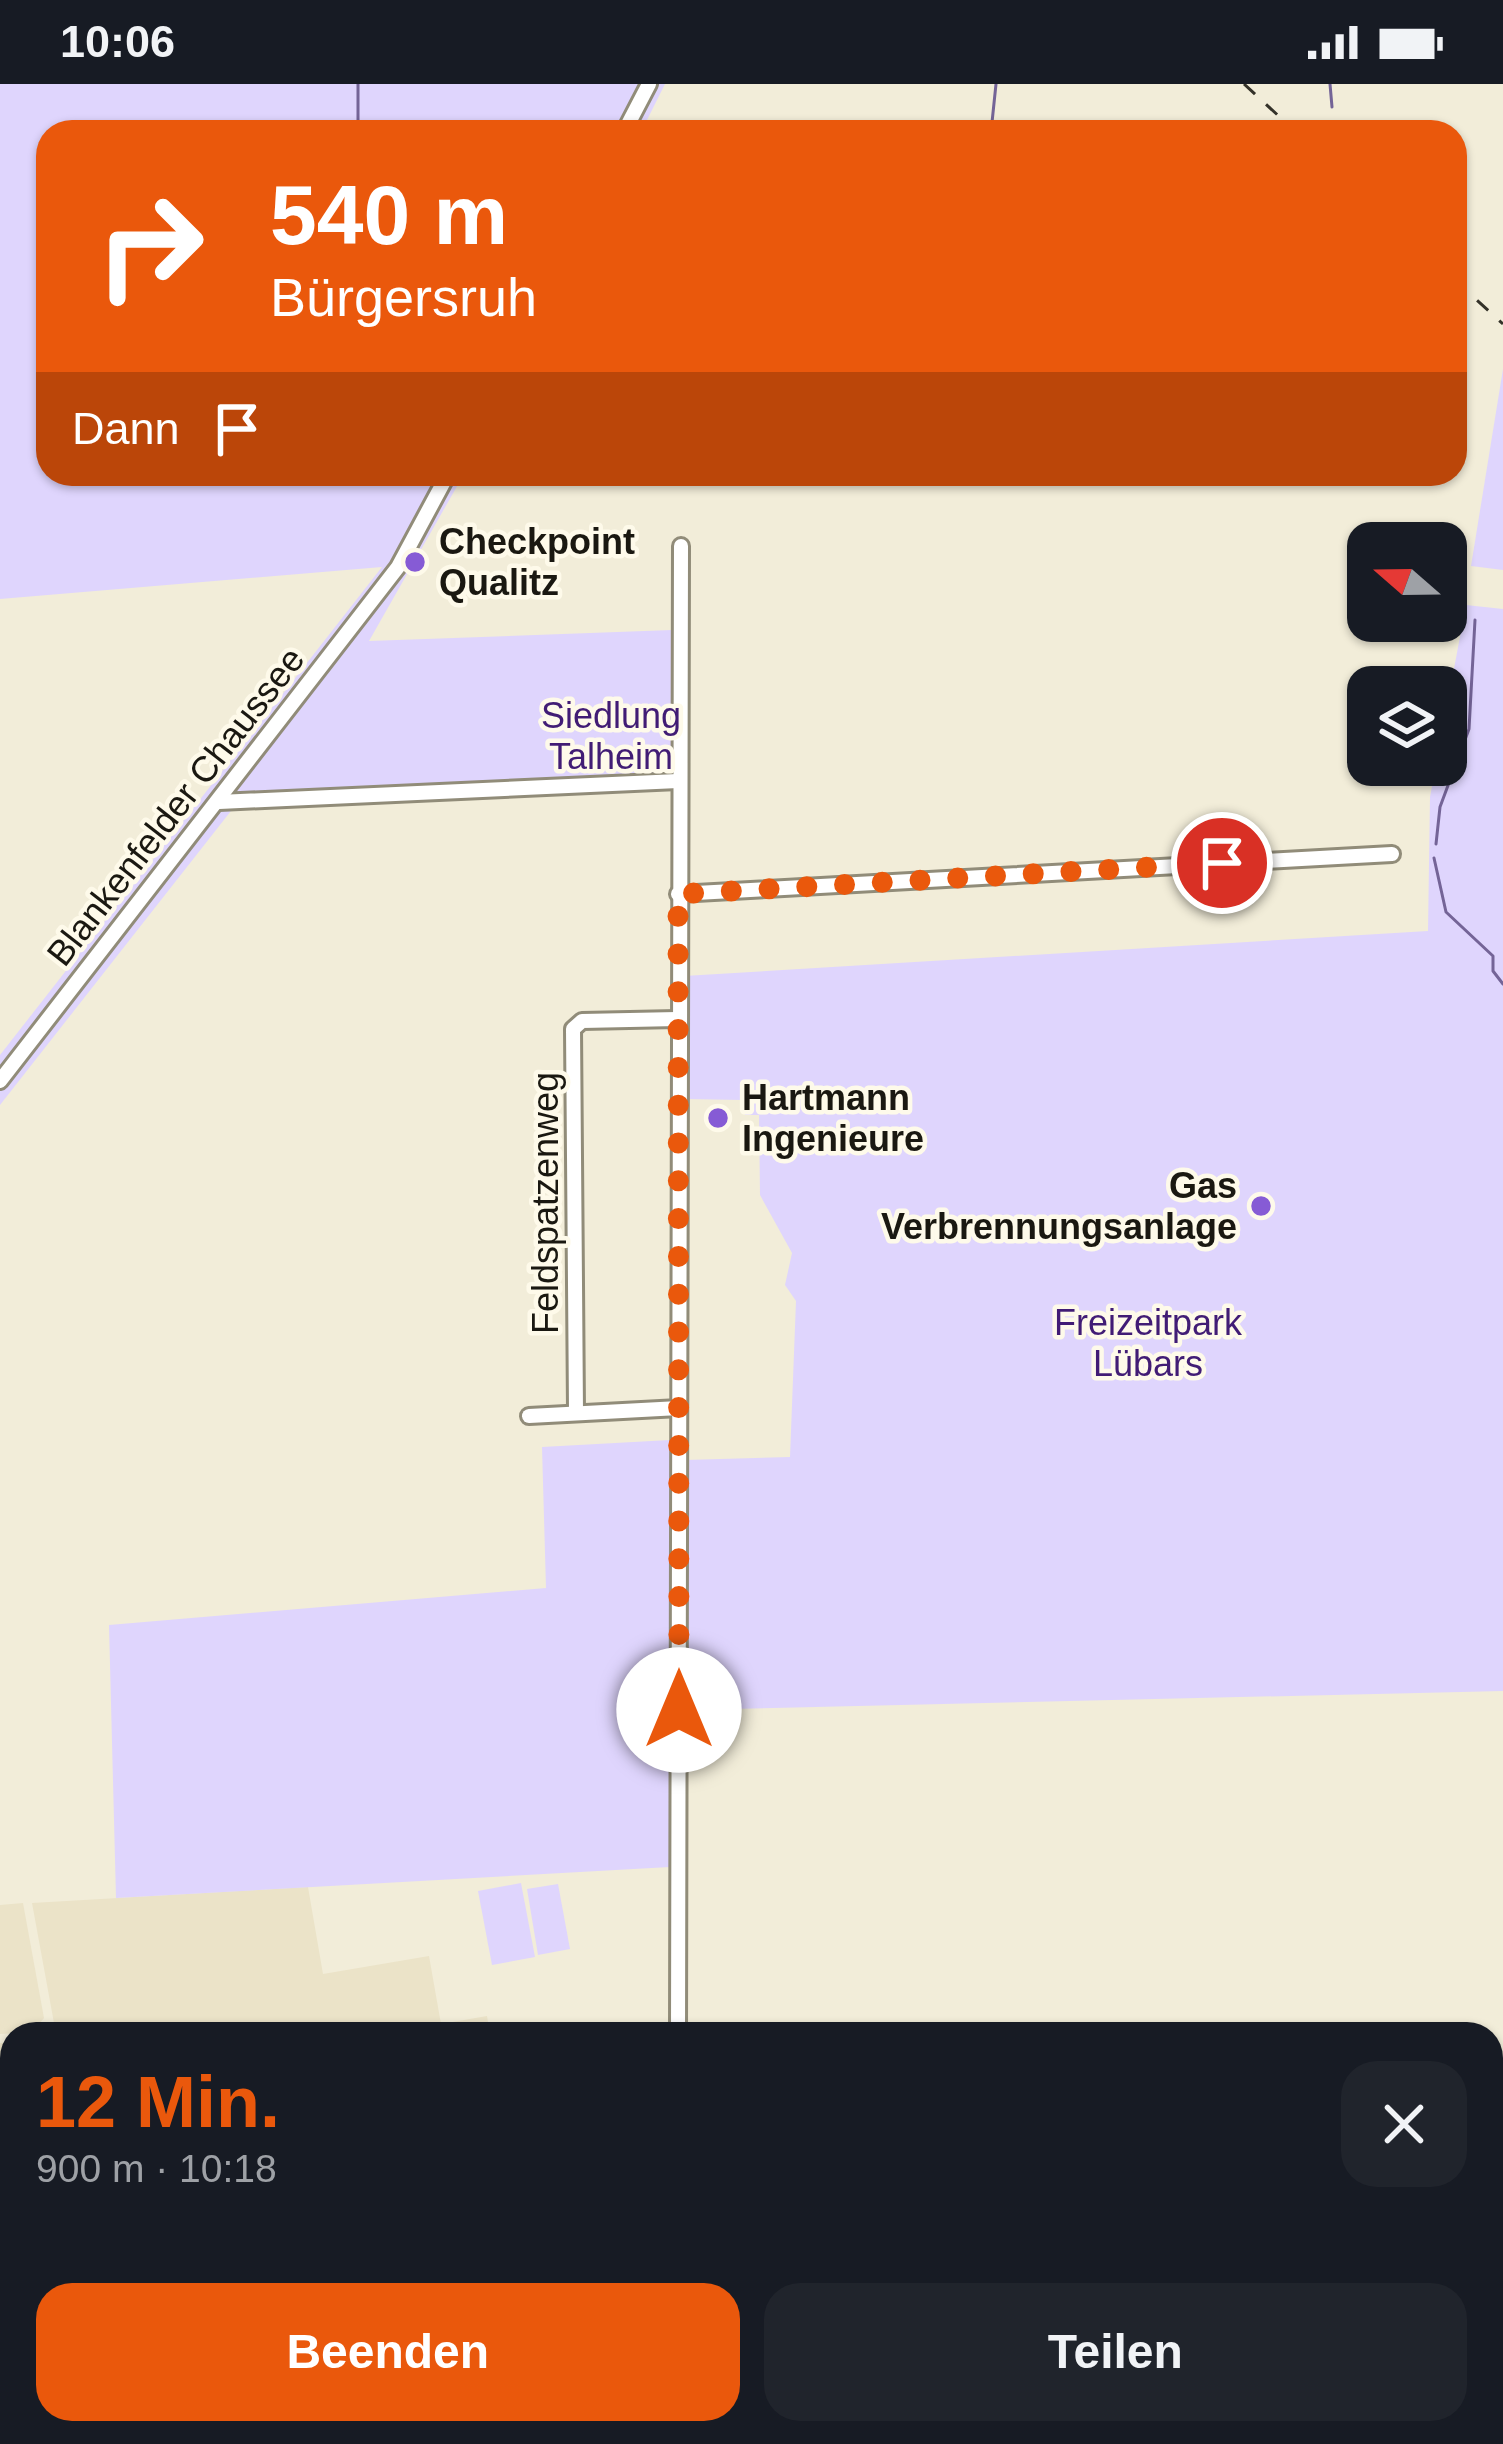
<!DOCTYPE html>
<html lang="de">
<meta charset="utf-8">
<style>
body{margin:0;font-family:Arial,sans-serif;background:#20242c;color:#f1f3f6;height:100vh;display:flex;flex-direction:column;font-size:45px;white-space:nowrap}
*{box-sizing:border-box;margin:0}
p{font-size:39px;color:#9ea1a6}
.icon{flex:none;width:66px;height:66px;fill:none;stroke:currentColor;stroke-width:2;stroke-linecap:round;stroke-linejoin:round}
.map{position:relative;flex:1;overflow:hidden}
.side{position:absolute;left:0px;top:1938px;width:1503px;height:423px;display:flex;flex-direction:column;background:#171b24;border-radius:36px 36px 0 0;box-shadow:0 3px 9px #0004}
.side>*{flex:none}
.banner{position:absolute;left:36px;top:36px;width:1431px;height:366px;border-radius:36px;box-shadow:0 3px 9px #0004;background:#ea580c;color:#fff;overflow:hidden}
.needle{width:78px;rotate:290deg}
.buttons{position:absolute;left:1347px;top:438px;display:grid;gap:24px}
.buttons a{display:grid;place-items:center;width:120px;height:120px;border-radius:24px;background:#171b24;box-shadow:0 3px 9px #0004;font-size:60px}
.pin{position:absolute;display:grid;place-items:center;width:102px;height:102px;color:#fff;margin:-51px;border:6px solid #fff;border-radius:50%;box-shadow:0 3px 12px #0007}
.me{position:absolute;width:132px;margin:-66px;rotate:0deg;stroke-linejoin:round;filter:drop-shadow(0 0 9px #0008)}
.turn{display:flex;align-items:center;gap:42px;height:252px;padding:0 36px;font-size:54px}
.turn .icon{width:156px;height:156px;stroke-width:2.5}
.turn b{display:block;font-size:84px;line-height:102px}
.then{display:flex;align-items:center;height:114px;padding:0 36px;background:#0003;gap:24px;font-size:45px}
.round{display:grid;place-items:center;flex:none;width:126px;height:126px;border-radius:36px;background:#20242c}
.overview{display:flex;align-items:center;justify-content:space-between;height:204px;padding:0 36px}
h1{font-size:72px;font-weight:800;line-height:90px;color:#ea580c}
.action{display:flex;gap:24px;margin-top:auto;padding:24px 36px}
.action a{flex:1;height:138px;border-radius:36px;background:#ea580c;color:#fff;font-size:48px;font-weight:800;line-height:138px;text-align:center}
.action a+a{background:#20242c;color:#f1f3f6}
.status{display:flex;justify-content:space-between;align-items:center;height:84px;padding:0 60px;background:#171b24;direction:ltr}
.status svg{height:33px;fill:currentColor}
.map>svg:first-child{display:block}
.built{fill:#ebe3c8}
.green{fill:#dfd5fd}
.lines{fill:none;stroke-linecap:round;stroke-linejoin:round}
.stream{stroke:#746497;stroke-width:3}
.minor-casing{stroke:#918c79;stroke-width:20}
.minor{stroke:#fff;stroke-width:14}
.rail{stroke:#343229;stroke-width:3;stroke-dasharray:15 15;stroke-linecap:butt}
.route{stroke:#ea580c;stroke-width:21;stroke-dasharray:0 37.8}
.poi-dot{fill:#865bd5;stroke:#fefaea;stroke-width:4.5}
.labels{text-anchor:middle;stroke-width:9;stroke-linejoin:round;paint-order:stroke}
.poi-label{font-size:36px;font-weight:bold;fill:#1a1811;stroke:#fefaea;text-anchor:start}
.park-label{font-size:36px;fill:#411c75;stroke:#fefaea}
.street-label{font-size:36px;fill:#1a1811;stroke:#fefaea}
</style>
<div class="status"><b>10:06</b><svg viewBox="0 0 49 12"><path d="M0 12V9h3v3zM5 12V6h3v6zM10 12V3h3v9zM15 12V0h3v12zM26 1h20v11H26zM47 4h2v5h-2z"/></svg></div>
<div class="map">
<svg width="1503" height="2360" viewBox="0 0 1503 2360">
<rect width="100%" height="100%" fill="#f2edd9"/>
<g class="built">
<path d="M308,1803L323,1890L429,1872L441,1940L487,1932L490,1950H56L32,1819Z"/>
<path d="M23,1819L44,1934L32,1948L0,1950V1821Z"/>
<path d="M0,1959H12V2050L0,2055Z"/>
</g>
<g class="green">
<path d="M0,0H665L641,48H48V390H464L369,557L672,546L671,698L238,718L0,1021V971L382,483L0,515Z"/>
<path d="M1503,285V486L1471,482Z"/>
<path d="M1466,521L1503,525V1607L684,1626L685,1376L790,1373L796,1217L785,1201L792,1169L760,1111L759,1031H745L743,1016L685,1015L684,892L1428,847L1430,713L1436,681H1446V627Z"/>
<path d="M670,1356V1783L116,1814L109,1541L546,1504L542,1363Z"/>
<path d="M521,1799L535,1873L492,1881L478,1807Z"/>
<path d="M558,1800L570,1865L538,1871L527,1805Z"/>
<path d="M1222,2349H1319L1321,2360H1224Z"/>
</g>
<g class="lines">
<g class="stream">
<path d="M358,0V48"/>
<path d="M1330,0L1332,23"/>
<path d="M1334,40V48"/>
<path d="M991,48L996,0"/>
<path d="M1436,760L1440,723L1469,645L1475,536"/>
<path d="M1434,774L1446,828L1493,872V887L1503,900"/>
</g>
<g class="minor-casing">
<g id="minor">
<path d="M624,48L649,0"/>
<path d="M219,718L678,697"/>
<path d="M678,810L1392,770"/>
<path d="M0,997L398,483L448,390"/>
<path d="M576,1327L573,945L582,937L677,935"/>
<path d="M529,1332L679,1324"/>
<path d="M678,1950L681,462"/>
<path d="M1491,2058L1503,2056"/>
<path d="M0,2327L12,2325"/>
<path d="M150,2349L153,2360"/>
<path d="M436,2349V2360"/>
<path d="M343,2360L348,2349"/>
<path d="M672,2360L673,2349"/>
</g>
</g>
<use href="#minor" class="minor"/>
<g class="rail">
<path d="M1244,0L1296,48"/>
<path d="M1455,196L1503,240"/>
</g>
</g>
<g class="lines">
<path class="route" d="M679,1626L678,810L1222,779"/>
</g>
<g class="poi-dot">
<circle cx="415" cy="478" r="12"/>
<circle cx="718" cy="1034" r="12"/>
<circle cx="1261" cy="1122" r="12"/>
</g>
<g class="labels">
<g class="poi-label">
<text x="439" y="470">Checkpoint<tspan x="439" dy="41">Qualitz</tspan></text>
<text x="742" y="1026">Hartmann<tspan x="742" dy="41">Ingenieure</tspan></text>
<text x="1237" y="1114" text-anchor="end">Gas<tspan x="1237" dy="41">Verbrennungsanlage</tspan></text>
</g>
<g class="park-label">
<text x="611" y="644">Siedlung<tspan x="611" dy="41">Talheim</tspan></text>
<text x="1148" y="1251">Freizeitpark<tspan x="1148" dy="41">Lübars</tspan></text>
</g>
<g class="street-label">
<text transform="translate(175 722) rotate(-52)" y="13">Blankenfelder Chaussee</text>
<text transform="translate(545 1119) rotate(-90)" y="13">Feldspatzenweg</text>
</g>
</g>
</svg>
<div class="buttons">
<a><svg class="needle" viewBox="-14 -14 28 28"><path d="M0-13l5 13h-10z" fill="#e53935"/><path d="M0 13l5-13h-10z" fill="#9ea1a6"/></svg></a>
<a><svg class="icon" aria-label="layers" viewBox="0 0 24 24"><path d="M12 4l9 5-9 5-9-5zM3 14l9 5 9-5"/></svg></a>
</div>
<div class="pin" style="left:1222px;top:779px;background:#d93025"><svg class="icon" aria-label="arrive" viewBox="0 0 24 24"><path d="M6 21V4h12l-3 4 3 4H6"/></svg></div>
<svg class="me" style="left:679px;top:1626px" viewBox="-20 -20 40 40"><circle r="19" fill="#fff"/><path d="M0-13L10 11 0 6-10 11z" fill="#ea580c"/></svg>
<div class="banner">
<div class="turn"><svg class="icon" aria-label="right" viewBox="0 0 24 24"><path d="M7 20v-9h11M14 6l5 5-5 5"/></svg><div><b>540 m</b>Bürgersruh</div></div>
<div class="then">Dann<svg class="icon" aria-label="arrive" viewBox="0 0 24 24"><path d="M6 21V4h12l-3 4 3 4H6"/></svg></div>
</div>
<section class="side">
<div class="overview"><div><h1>12 Min.</h1><p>900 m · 10:18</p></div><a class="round"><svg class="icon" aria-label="close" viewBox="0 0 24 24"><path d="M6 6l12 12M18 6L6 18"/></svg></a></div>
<div class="action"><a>Beenden</a><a>Teilen</a></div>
</section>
</div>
